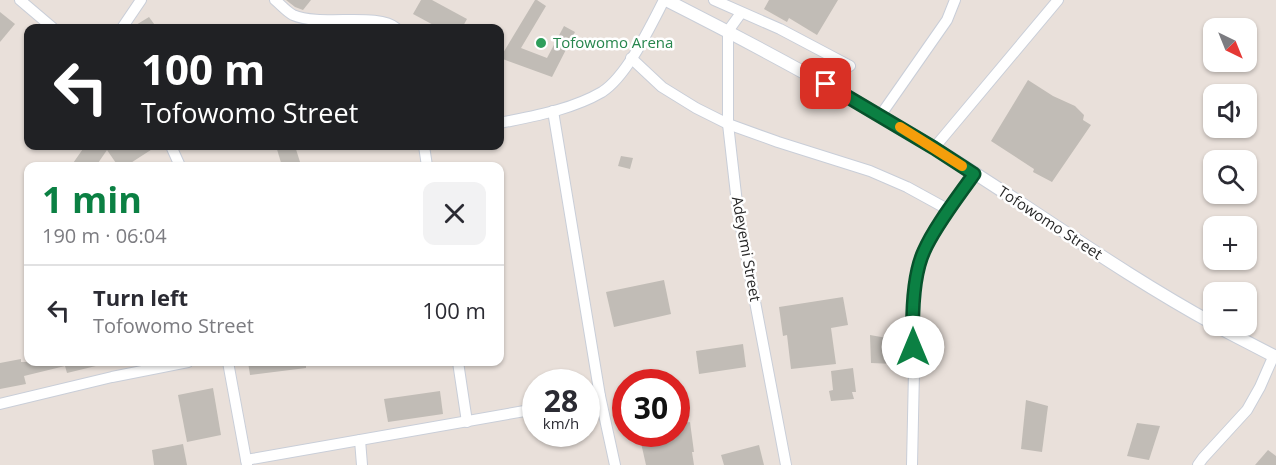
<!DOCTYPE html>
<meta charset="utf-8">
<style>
body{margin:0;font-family:"Open Sans",sans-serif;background:#f2f2f3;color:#2b2b33;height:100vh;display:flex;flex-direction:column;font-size:22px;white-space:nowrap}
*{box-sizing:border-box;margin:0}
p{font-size:20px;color:#7c7c81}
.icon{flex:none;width:33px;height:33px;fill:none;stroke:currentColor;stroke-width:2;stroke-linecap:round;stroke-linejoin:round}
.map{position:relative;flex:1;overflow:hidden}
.side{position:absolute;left:24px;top:162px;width:480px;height:204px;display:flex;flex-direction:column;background:#fff;border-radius:12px;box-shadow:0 2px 4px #0004}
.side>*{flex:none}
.hud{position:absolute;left:24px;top:24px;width:480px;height:126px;border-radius:12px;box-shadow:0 2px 4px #0004;background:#202124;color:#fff;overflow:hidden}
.needle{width:39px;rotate:137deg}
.tools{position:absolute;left:1203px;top:18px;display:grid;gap:12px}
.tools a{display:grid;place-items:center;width:54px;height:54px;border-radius:12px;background:#fff;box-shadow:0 2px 4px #0004;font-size:30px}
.speed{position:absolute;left:522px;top:369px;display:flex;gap:12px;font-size:30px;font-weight:700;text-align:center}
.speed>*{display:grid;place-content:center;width:78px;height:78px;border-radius:50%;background:#fff;box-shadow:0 2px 4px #0004;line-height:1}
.speed small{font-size:15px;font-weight:400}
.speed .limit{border:9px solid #d22;background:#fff;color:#111}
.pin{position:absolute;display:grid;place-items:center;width:51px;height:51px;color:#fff;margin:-26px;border-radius:12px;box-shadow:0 3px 9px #0006}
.me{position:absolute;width:66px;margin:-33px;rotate:0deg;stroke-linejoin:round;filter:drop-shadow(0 0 4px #0008)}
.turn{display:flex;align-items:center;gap:21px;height:126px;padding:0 18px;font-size:27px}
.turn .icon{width:78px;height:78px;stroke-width:2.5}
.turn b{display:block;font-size:42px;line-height:51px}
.round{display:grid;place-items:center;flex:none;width:63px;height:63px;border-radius:12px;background:#f2f2f3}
.headline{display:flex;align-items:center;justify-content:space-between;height:102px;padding:0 18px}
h1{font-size:36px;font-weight:700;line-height:45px;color:#0b8043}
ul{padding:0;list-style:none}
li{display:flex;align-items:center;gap:18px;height:90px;padding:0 18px;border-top:2px solid #e1e1e2}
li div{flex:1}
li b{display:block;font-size:22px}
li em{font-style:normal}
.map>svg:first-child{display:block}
.building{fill:#c1bcb6}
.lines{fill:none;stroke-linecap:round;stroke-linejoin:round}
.minor-casing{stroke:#c9ced8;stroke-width:12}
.tertiary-casing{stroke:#c9ced8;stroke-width:14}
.minor{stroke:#fff;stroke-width:10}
.tertiary{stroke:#fff;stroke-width:12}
.route-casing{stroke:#07532c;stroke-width:15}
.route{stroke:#0b8043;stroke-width:10}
.slow{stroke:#f59e0b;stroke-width:10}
.leisure-dot{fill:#2e9e5b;stroke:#fff;stroke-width:2}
.labels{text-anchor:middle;stroke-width:5;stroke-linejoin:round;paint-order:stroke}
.leisure-label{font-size:15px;fill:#27864d;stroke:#fff;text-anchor:start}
.street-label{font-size:15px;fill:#282828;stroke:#fff}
</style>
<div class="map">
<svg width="1276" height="465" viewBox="0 0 1276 465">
<rect width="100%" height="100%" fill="#e9e0da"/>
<g class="building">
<path d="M286,0H311L303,10L295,7Z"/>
<path d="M421,0H432L467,19L462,28H439L413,14Z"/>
<path d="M535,0H537L546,6L521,48L547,58L564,26L575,32L552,77L500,58Z"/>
<path d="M769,0H838L817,35L789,18L787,22L764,9Z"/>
<path d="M0,12L15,24L0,42Z"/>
<path d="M149,17L157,28H131Z"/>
<path d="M1028,80L1053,96L1075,106L1084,115L1083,120L1091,125L1052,182L1033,172L1034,169L991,141Z"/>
<path d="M85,146H157L126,166H118L107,150L96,166H71Z"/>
<path d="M276,146H295L300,162L282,166Z"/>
<path d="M621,156L633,158L630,169L618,166Z"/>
<path d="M664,280L671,314L614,327L606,292Z"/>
<path d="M843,297L848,325L831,328L836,364L791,369L787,335L783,336L779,307Z"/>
<path d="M870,335L898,340L894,364L871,363Z"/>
<path d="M743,344L746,367L699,374L696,351Z"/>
<path d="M21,359V362H99L100,365L67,373L65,366L24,376L26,384L0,389V363Z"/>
<path d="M248,362H306V368L250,375Z"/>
<path d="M853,368L856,392H852L854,399L831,401L829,391L833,390L831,371Z"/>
<path d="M213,388L221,435L187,442L178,395Z"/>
<path d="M440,391L443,414L388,422L384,399Z"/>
<path d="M1026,400L1048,406L1042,452L1021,449Z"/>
<path d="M690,422L694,452H692L694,465H646L639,434H676V424Z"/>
<path d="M1137,423L1160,426L1149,460L1127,456Z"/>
<path d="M183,444L187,465H154L152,450Z"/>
<path d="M759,445L764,465H724L721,455Z"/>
<path d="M1268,450L1276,456V465H1255Z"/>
</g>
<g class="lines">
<g class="minor-casing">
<g id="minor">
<path d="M20,0L53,28"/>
<path d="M275,0C281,5 287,12 293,15C320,27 378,12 396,28"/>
<path d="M714,0L780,29L850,66"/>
<path d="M741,13L728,31V124L738,212L786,465"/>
<path d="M122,28L141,0"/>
<path d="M631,58L662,87L696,108L728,124L778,142L870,171L907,187L949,210"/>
<path d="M553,111L600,396L615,465"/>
<path d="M880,116L947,20L955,0"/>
<path d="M500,123C534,116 571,110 602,92C627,76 650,27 664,0"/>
<path d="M171,146L180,166"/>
<path d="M424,146L427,166"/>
<path d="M934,148L1058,0"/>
<path d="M228,362L247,465"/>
<path d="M458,362L467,422"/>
<path d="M586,399L600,396"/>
<path d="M0,404L112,377L188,362"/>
<path d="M360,440L362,465"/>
<path d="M246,460L536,409"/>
<path d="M912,465L914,371L913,324L917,275L923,253L932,236L974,174"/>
<path d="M1198,465L1203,458L1247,410L1260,387L1274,355"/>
</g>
</g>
<g class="tertiary-casing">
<g id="tertiary">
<path d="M666,0C757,46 846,94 933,147C1028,205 1117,271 1214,324"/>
<path d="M1216,326L1276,357"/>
</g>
</g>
<use href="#minor" class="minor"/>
<use href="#tertiary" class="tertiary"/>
</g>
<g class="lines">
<g class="route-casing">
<path id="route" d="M826,84L934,148L974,174C958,197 935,226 924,251C912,277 912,320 913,347"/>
</g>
<use href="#route" class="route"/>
<path class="slow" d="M900,127L962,166"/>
</g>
<circle class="leisure-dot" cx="541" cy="43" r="6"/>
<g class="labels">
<g class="leisure-label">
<text x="553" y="48">Tofowomo Arena</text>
</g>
<g class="street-label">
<text transform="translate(1050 223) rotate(33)" y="5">Tofowomo Street</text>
<text transform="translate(746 249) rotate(80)" y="5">Adeyemi Street</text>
</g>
</g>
</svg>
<div class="tools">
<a><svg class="needle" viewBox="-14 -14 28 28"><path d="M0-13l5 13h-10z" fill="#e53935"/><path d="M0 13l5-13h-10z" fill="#7c7c81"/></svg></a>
<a><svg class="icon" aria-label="sound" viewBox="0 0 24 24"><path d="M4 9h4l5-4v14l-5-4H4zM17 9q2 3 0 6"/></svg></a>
<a><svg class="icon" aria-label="search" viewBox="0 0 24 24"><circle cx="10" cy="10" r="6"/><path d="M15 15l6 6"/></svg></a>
<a>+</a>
<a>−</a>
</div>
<div class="speed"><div>28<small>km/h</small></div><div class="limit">30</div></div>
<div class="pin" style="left:826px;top:84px;background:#d93025"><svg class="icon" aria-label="arrive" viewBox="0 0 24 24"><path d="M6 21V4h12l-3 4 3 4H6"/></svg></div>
<svg class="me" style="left:913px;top:347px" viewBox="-20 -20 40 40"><circle r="19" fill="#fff"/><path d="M0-13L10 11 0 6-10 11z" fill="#0b8043"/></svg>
<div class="hud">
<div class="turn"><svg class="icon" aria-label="left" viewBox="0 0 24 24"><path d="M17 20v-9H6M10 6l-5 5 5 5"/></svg><div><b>100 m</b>Tofowomo Street</div></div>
</div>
<section class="side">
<div class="headline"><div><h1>1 min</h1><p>190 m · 06:04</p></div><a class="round"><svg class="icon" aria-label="close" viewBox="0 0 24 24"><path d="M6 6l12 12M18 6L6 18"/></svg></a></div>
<ul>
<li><svg class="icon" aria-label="left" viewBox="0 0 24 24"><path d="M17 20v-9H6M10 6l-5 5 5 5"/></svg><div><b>Turn left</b><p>Tofowomo Street</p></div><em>100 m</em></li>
</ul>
</section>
</div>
